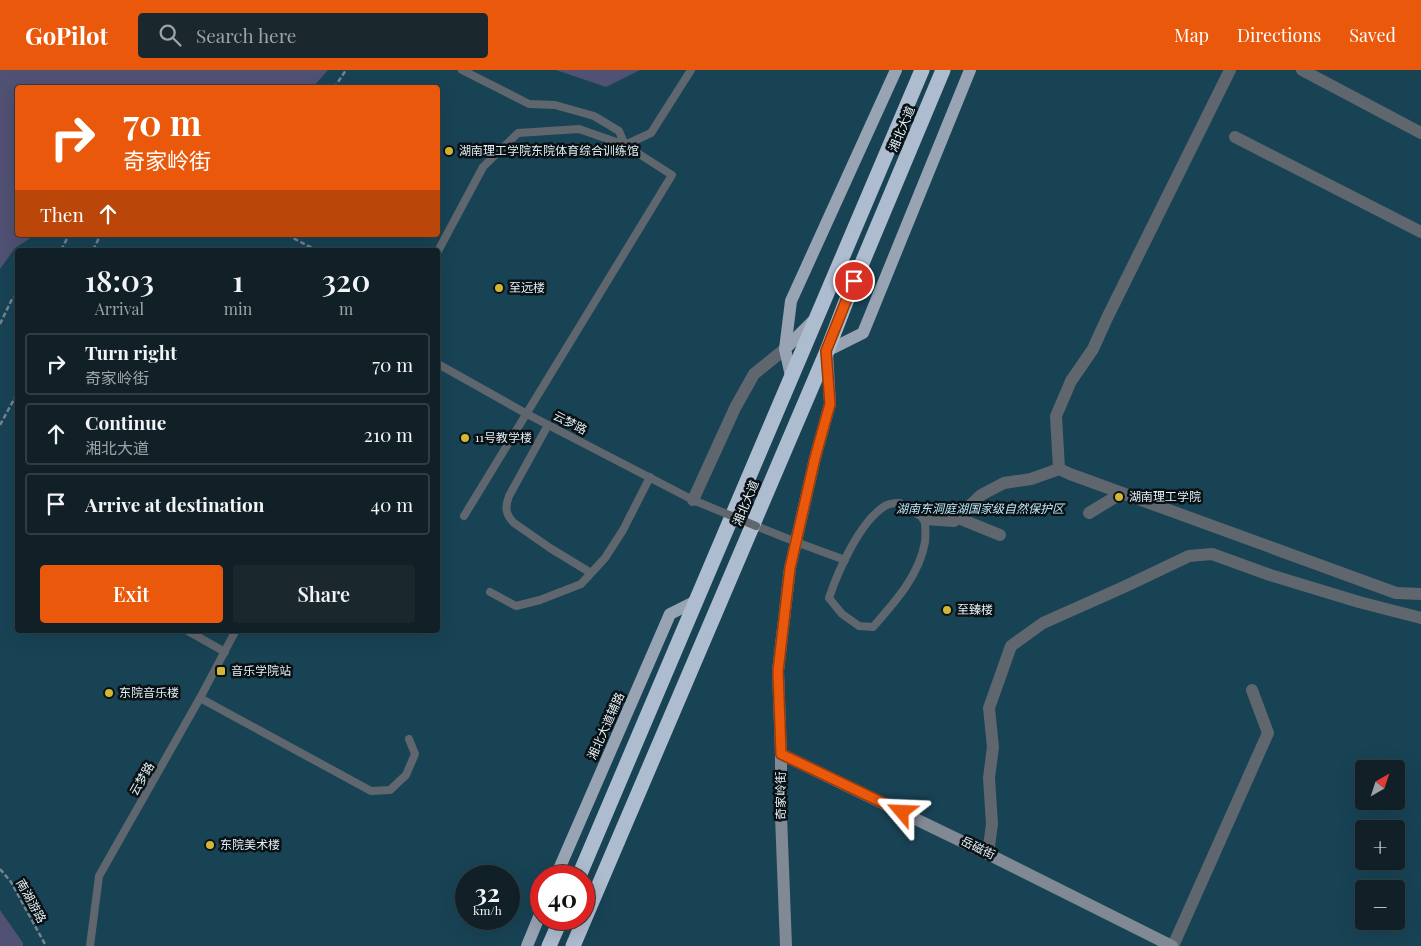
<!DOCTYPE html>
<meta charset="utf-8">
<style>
body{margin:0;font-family:"Playfair Display","Noto Sans SC",serif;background:#1a282e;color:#f1f3f6;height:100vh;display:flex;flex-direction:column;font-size:19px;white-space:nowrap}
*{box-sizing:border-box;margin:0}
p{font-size:16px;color:#9ca3a7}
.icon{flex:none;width:28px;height:28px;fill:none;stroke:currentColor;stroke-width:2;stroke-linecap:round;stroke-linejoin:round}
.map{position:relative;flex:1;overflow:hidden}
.panel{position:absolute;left:15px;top:178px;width:425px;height:385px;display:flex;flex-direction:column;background:#112026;border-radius:5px;box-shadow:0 5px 20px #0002,0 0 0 1px #303e43}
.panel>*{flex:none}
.guide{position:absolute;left:15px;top:15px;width:425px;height:152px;border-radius:5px;box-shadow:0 5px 20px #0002,0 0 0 1px #303e43;background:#ea580c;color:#fff;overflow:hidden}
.needle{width:32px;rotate:39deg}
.buttons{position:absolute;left:1355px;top:690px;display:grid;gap:10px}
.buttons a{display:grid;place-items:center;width:50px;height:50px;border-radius:5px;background:#112026;box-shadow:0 5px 20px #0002,0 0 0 1px #303e43;font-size:25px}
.speed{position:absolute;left:455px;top:795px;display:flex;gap:10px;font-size:25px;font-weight:700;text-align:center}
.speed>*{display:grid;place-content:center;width:65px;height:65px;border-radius:50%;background:#112026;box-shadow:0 5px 20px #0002,0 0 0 1px #303e43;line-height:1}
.speed small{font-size:12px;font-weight:400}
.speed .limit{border:8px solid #d22;background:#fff;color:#111}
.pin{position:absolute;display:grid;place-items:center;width:42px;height:42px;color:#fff;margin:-21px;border:2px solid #fff;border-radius:50%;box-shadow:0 1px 5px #0007}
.me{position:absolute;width:55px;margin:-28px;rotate:296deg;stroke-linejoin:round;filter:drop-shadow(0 0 4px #0008)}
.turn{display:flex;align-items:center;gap:18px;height:105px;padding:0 25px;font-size:22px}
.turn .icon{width:65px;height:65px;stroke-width:2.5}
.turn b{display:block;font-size:35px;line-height:42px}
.then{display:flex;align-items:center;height:48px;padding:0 25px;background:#0003;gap:10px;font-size:19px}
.eta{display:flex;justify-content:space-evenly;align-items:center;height:85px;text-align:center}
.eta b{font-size:30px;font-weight:600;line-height:35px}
.action{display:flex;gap:10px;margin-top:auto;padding:10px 25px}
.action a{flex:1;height:58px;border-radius:5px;background:#ea580c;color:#fff;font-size:20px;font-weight:600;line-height:58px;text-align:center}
.action a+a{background:#1a282e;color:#f1f3f6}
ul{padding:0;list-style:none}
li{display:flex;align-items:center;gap:15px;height:62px;margin:0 10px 8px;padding:0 15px;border:2px solid #303e43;border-radius:5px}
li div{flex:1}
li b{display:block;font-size:19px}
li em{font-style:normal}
header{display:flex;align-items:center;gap:30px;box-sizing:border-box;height:70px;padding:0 25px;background:#ea580c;color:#fff}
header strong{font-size:24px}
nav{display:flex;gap:28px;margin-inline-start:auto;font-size:18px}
.search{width:350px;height:45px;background:#1a282e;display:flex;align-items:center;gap:12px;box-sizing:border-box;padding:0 18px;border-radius:5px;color:#9ca3a7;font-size:19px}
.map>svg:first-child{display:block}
.green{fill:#184355;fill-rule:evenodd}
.water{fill:#505173}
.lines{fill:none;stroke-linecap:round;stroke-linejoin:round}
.path{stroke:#75858d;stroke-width:2.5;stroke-dasharray:5 2.5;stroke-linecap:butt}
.lane{stroke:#60666d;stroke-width:8}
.street{stroke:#60666d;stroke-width:12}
.secondary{stroke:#808994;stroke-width:12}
.primary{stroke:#98a4b3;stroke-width:12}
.highway{stroke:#aebccf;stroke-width:15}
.lane-bridge{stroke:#60666d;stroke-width:8}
.route-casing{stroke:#983908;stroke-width:12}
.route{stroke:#ea580c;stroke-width:9}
.poi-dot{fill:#d5b534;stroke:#091115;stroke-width:2}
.labels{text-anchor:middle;stroke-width:5;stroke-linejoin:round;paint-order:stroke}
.street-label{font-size:12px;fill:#e3eff5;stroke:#091115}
.poi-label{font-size:12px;fill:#e3eff5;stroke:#091115;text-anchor:start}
.park-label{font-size:12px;font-style:italic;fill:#bde7fb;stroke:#091115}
</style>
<header>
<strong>GoPilot</strong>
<div class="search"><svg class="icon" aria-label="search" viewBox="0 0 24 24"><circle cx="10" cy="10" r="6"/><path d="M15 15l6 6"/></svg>Search here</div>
<nav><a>Map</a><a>Directions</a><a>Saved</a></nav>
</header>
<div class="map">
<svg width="1421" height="876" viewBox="0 0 1421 876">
<rect width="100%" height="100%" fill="#172a33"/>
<path class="green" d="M0,0H1421V876H0ZM18,18H438V165H18ZM18,180H438V560H18ZM1364,699H1396V731H1364ZM1364,759H1396V791H1364ZM466,806H509V849H466ZM541,806H584V849H541ZM1364,819H1396V851H1364Z"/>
<g class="water">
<path d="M0,0H328L313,17L18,18V165H35L15,178L0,199Z"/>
<path d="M556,0H640L606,17Z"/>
<path d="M0,840L23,873V876H0Z"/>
</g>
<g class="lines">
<g class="path">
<path d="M334,18L346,0"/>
<path d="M287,165L316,180"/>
<path d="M61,180L69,165"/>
<path d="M93,180L99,168V165"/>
<path d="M0,254L12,229L18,225"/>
<path d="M0,355L18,322"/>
<path d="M0,799L11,812L46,876"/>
</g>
<g class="lane">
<path d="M462,0L529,34L555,35L594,46L619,61L625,75L651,63L691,0"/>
<path d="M438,181L483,97L518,63L579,59L625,75L672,105L464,446"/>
<path d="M438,294L527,344L693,430"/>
<path d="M548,355L509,426C505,437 505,444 514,453L550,478L591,503"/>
<path d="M900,433L925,449C925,456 926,465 925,472C919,506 895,532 873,557L859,556L842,544L829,528C838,501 860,451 885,436C889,433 895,433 900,433Z"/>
<path d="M756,456L796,472L845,490"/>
<path d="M490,522L516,536L540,530L581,514L605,488L623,460L650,407"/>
<path d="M186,560L225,582"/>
<path d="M200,628L371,721L390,720L406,705L415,684L409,669"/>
<path d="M90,876L99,806L200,628L236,560"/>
</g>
<g class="street">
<path d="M1302,0L1421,63"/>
<path d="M1235,67L1421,162"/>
<path d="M1059,399L1056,346L1071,311L1093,279L1107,248L1230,0"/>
<path d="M693,430L735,338L754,304L785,279"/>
<path d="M1089,443L1122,423"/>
<path d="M958,448L1000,465"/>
<path d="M925,449L954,451L981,425L1004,413L1031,409L1059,399L1070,404L1396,523L1421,524"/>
<path d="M988,784L992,754L989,708L993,677L989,638L1011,576L1043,553L1126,516L1189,486L1212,484L1270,505L1359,532L1421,548"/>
<path d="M1173,876L1268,663L1252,620"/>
</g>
<g class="secondary">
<path d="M781,684L988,784L1172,876"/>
<path d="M786,876L781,746V684L778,601L790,498L815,388L830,334L827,282"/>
</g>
<g class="primary">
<path d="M785,279L813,251"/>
<path d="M827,281L863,263L970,0"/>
<path d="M791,306L785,279L791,231L896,0"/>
<path d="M556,806L670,544L696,531"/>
<path d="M527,876L541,842"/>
</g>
<g class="highway">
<path d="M579,806L922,0"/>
<path d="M549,876L561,849"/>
<path d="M573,876L827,281L847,229L943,0"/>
</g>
<path class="lane-bridge" d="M693,430L756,456"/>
</g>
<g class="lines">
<g class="route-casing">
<path id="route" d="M854,211L826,281L830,334L815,388L790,498L778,601L781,684L902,742"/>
</g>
<use href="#route" class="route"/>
</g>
<g class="poi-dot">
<circle cx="449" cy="81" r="5"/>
<circle cx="499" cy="218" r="5"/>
<circle cx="465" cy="368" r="5"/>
<circle cx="1119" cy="427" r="5"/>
<circle cx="947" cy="540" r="5"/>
<rect x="216" y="596" width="10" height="10" rx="2.5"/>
<circle cx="109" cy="623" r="5"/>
<circle cx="210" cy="775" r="5"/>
</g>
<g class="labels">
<g class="street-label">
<text transform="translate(902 59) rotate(-67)" y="4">湘北大道</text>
<text transform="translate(570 353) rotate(27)" y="4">云梦路</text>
<text transform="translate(746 433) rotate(-67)" y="4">湘北大道</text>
<text transform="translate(606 656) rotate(-66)" y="4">湘北大道辅路</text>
<text transform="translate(142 709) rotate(-60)" y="4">云梦路</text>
<text transform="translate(781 726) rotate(-90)" y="4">奇家岭街</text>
<text transform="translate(978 778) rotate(26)" y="4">岳磁街</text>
<text transform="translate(31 831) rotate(61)" y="4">南湖游路</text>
</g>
<g class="poi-label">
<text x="459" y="85">湖南理工学院东院体育综合训练馆</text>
<text x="509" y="222">至远楼</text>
<text x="475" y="372">11号教学楼</text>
<text x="1129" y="431">湖南理工学院</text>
<text x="957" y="544">至臻楼</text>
<text x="231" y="605">音乐学院站</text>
<text x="119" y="627">东院音乐楼</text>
<text x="220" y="779">东院美术楼</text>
</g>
<g class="park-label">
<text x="980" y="443">湖南东洞庭湖国家级自然保护区</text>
</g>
</g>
</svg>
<div class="buttons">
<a><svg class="needle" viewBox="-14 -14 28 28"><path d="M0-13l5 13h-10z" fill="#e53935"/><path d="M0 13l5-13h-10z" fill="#9ca3a7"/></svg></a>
<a>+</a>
<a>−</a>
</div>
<div class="speed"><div>32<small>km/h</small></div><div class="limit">40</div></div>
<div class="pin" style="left:854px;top:211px;background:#d93025"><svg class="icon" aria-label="arrive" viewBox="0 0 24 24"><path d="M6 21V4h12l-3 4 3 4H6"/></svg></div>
<svg class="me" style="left:902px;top:742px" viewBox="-20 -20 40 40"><path d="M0-17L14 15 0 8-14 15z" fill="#ea580c" stroke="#fff" stroke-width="4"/></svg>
<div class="guide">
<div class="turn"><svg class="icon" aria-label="right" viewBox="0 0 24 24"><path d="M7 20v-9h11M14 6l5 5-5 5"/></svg><div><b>70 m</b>奇家岭街</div></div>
<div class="then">Then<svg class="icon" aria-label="ahead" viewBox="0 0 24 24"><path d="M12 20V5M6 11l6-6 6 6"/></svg></div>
</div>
<section class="panel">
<div class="eta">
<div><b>18:03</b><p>Arrival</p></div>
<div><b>1</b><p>min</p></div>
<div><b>320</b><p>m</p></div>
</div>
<ul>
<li><svg class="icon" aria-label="right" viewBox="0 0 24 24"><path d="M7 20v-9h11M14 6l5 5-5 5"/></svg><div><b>Turn right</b><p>奇家岭街</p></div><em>70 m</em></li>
<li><svg class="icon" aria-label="ahead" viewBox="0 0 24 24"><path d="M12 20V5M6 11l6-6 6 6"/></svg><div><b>Continue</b><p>湘北大道</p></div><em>210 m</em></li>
<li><svg class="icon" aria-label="arrive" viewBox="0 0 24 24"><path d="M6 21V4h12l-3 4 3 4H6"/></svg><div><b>Arrive at destination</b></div><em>40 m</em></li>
</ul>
<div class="action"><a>Exit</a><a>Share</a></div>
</section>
</div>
